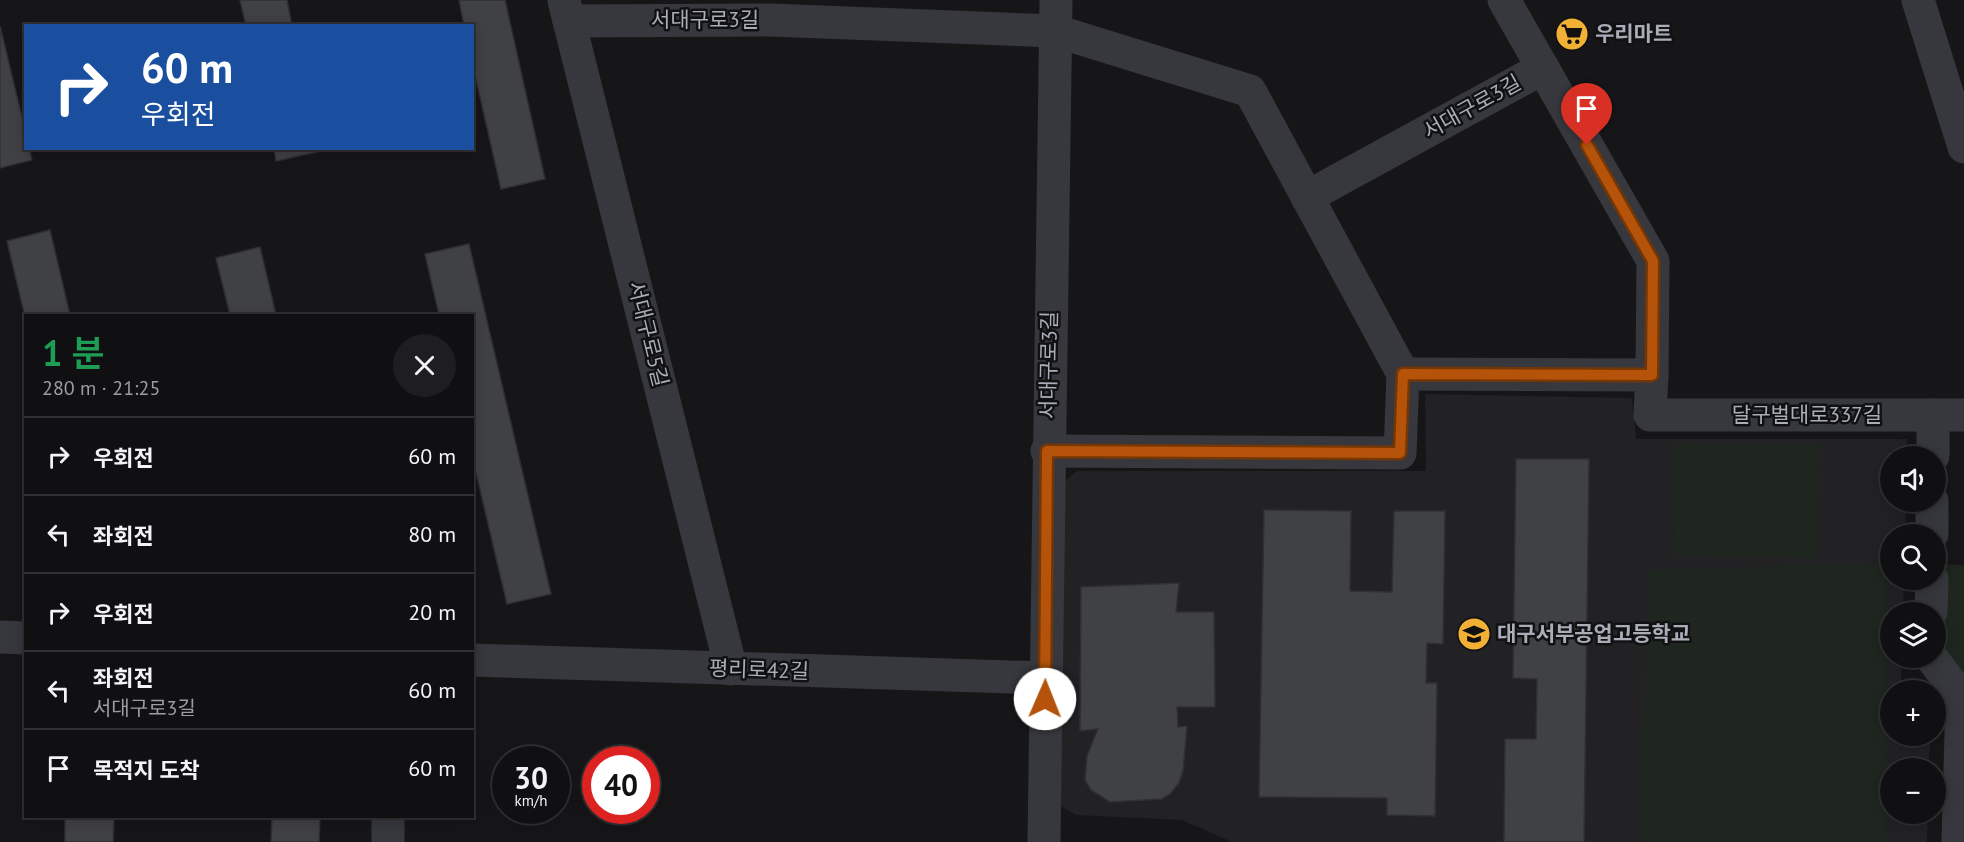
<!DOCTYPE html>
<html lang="ko">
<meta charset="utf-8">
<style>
body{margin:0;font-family:"PT Sans","Noto Sans KR",sans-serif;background:#1e1e20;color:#f1f3f6;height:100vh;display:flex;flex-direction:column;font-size:22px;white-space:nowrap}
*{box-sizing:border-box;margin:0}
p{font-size:20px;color:#9c9d9f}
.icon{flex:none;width:33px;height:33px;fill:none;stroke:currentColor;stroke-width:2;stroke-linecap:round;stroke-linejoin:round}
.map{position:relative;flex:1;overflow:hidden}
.panel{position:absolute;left:24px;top:314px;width:450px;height:504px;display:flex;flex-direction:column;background:#101012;border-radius:0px;box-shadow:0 3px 15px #0003,0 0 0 2px #303032}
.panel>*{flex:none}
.hud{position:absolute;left:24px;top:24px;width:450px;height:126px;border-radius:0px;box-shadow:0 3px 15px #0003,0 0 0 2px #303032;background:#1a4fa0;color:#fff;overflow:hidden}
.fabs{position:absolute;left:1880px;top:446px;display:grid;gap:12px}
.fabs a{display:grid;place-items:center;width:66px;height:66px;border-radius:50%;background:#101012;box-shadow:0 3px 15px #0003,0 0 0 2px #303032;font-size:30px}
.speed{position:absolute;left:492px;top:746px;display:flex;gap:12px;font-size:30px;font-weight:700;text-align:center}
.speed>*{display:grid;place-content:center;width:78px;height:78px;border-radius:50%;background:#101012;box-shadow:0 3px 15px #0003,0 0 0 2px #303032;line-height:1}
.speed small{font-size:15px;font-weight:400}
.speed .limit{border:9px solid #d22;background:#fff;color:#111}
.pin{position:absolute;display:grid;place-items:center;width:51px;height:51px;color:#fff;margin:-62px -26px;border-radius:50% 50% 50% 0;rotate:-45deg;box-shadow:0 0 6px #0007}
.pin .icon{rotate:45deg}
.me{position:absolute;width:66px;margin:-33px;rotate:1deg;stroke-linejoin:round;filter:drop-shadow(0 0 4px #0008)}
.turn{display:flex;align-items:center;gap:21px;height:126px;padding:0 18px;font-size:27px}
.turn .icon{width:78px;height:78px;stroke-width:2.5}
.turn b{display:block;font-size:42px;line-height:51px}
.round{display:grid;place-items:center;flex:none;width:63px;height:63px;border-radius:32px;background:#1e1e20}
.summary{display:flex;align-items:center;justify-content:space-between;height:102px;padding:0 18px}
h1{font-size:36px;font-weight:600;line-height:45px;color:#1e9e55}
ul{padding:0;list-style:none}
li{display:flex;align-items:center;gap:18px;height:78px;padding:0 18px;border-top:2px solid #303032}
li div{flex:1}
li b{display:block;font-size:22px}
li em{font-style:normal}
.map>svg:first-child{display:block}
.built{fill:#222225}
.green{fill:#1e261f}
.building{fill:#404145;stroke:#303034;stroke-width:1.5}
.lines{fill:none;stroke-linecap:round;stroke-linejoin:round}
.minor{stroke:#37383d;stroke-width:33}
.tertiary{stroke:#37383d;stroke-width:33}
.route-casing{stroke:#753606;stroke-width:15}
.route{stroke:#b45309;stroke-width:10}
.labels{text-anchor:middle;stroke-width:5;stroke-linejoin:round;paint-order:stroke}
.street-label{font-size:21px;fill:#a8adb8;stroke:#111113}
.poi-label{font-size:21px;font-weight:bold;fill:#a8adb8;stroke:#111113;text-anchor:start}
</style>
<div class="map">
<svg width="1964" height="842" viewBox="0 0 1964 842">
<rect width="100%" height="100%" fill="#161618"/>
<path class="built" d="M1425,394L1632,398L1636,439H1907V456H1890V501H1906L1905,534H1890V579H1904L1903,612H1890V657H1902L1901,681L1907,690H1890V735H1930L1929,768H1890V813H1928L1927,842H1232L1182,820L1076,815L1057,804L1063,483L1077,471H1426Z"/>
<g class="green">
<path d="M1676,443L1819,445L1817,558L1674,556Z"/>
<path d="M1885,563L1887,842H1642L1648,570Z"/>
<path d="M1935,564L1964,565V698L1935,657Z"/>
</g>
<g class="building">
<path d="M240,0H287L292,26H246Z"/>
<path d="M459,0H505L545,179L501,189L472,62V26H464Z"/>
<path d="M0,26L26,134V148H29L32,160L0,168Z"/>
<path d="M274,148H320L321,151L276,161Z"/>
<path d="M50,230L70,315H26V321L7,241Z"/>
<path d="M469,244L551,594L507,604L472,456V315H439L425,254Z"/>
<path d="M260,247L276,315H230L216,258Z"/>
<path d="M1516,459H1589L1584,842H1504L1505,739H1536L1537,679L1513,678Z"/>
<path d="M1264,510L1351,511L1350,591L1392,592L1394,511H1445L1443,644L1427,643L1426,683H1437L1435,816L1387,815V798L1259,797Z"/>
<path d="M1179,583L1176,612H1214L1215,707H1177L1178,727L1187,726L1183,771L1179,783L1170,794L1162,799L1110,802L1091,790L1085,780L1087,756L1098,729L1080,731L1081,587Z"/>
<path d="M65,816H114L113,842H65Z"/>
<path d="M272,816H320L319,842H271Z"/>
</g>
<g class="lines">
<g class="minor">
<path d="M1504,0L1653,261L1652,375"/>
<path d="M1918,0L1964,147"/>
<path d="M564,1L731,669"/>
<path d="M569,21L770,20L1056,31L1250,91L1403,374"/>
<path d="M1307,197L1543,68"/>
<path d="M1403,374L1652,375L1650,415H1964"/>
<path d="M1047,451L1400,453L1403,374"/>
<path d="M1933,456V415"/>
<path d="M1932,534V501"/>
<path d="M1931,612L1932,579"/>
<path d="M0,637L26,638"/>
<path d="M1931,657L1962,698L1958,842"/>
<path d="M472,660L1045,678"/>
<path d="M388,842V816"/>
</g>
<path class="tertiary" d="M1044,842L1056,0"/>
</g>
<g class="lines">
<g class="route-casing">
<path id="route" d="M1045,699L1047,451L1400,453L1403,374L1652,375L1653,261L1587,145"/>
</g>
<use href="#route" class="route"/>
</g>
<defs>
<g id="supermarket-disc" transform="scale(1.725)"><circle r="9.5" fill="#f2b134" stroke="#111113"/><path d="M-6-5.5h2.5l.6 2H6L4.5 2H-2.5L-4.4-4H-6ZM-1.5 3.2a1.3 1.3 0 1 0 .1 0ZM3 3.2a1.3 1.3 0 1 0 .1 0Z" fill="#111"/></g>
<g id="school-disc" transform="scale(1.725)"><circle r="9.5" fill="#f2b134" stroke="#111113"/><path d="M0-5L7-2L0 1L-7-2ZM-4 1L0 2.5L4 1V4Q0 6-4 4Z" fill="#111"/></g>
</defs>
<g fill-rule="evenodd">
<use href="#supermarket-disc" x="1572" y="34"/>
<use href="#school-disc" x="1474" y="634"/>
</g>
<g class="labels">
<g class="street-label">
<text x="705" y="27">서대구로3길</text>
<text transform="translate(1472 107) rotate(-29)" y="7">서대구로3길</text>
<text transform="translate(648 334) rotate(76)" y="7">서대구로5길</text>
<text transform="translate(1049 365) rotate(-89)" y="7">서대구로3길</text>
<text x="1807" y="422">달구벌대로337길</text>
<text transform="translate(759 670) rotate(2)" y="7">평리로42길</text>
</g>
<g class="poi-label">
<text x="1595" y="41">우리마트</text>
<text x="1497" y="641">대구서부공업고등학교</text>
</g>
</g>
</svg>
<div class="fabs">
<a><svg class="icon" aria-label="sound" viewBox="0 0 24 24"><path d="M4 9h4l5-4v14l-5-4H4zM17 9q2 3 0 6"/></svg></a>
<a><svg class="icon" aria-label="search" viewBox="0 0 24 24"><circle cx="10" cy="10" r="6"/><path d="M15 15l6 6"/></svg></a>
<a><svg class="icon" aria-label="layers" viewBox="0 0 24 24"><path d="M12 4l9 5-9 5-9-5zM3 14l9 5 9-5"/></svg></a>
<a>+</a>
<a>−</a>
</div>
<div class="speed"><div>30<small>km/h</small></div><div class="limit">40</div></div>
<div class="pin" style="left:1587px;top:145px;background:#d93025"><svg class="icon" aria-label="arrive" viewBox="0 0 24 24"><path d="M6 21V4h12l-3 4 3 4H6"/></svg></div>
<svg class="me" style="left:1045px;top:699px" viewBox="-20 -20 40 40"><circle r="19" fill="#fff"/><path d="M0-13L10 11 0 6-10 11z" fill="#b45309"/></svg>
<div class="hud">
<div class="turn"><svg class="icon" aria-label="right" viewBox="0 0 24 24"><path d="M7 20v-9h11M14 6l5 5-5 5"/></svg><div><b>60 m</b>우회전</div></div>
</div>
<section class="panel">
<div class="summary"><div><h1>1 분</h1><p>280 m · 21:25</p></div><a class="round"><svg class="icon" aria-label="close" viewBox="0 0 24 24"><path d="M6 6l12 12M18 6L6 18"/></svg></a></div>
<ul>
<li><svg class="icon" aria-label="right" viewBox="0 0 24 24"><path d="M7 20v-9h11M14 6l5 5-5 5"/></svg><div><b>우회전</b></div><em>60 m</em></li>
<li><svg class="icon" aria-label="left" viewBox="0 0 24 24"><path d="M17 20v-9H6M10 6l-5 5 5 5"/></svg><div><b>좌회전</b></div><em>80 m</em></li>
<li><svg class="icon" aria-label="right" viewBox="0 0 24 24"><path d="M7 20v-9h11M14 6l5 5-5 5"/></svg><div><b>우회전</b></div><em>20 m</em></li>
<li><svg class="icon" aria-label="left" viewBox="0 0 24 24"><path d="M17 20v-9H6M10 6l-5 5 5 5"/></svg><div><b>좌회전</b><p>서대구로3길</p></div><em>60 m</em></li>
<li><svg class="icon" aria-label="arrive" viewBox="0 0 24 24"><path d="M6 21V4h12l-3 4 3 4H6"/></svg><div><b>목적지 도착</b></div><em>60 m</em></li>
</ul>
</section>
</div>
